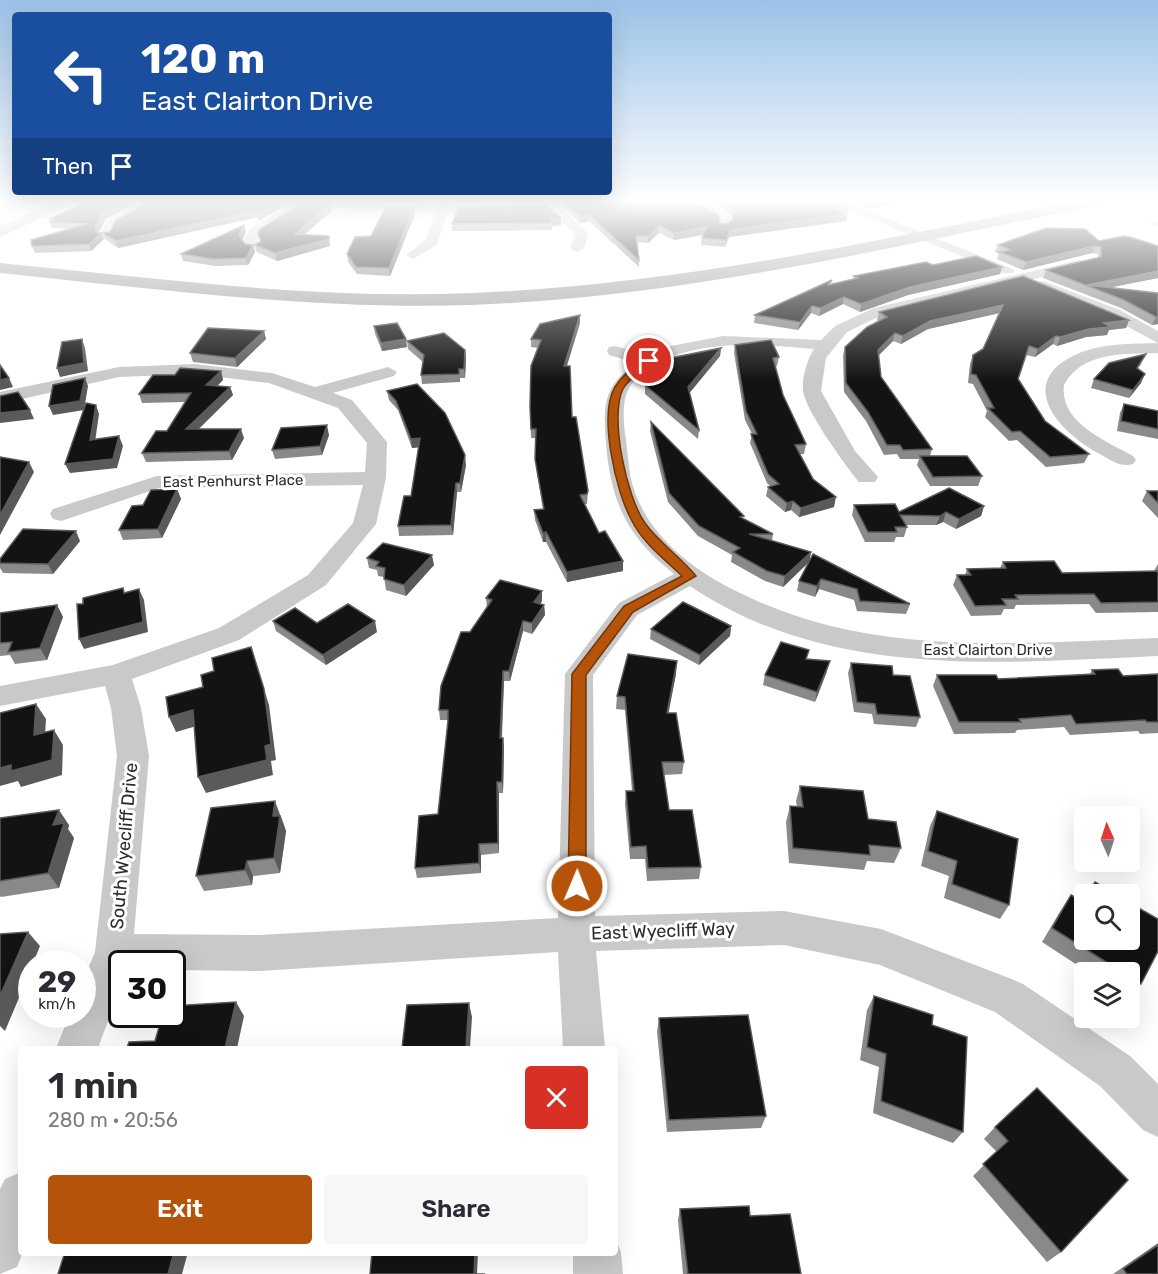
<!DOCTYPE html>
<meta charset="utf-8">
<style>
body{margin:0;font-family:Rubik,sans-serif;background:#f7f7f7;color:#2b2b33;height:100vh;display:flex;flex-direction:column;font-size:22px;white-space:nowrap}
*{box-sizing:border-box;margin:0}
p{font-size:20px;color:#7c7c81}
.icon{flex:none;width:33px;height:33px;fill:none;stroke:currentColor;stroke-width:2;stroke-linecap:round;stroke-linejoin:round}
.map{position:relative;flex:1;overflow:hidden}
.side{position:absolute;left:18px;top:1046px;width:600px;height:210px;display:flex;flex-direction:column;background:#fff;border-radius:6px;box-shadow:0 6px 24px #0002}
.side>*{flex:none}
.banner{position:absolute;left:12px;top:12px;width:600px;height:183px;border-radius:6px;box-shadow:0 6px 24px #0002;background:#1a4fa0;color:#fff;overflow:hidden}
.needle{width:39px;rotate:357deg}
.controls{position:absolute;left:1074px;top:806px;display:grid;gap:12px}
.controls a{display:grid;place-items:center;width:66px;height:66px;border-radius:6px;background:#fff;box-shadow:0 6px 24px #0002;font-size:30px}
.speed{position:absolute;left:18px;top:950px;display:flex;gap:12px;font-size:30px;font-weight:700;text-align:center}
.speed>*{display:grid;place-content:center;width:78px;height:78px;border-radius:50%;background:#fff;box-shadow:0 6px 24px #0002;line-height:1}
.speed small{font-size:15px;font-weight:400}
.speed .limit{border:3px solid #111;border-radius:9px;background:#fff;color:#111}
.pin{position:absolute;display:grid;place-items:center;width:51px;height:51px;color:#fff;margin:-26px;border:3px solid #fff;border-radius:50%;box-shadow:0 2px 6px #0007}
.me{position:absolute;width:66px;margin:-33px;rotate:1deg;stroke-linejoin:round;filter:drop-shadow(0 0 4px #0008)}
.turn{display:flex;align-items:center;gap:21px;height:126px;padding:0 30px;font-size:27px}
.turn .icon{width:78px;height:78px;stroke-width:2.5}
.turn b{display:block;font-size:42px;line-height:51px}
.then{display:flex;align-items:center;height:57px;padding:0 30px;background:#0003;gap:12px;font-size:22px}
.round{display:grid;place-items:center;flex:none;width:63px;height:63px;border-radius:6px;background:#f7f7f7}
.head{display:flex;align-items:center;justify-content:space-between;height:102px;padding:0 30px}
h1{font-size:36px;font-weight:600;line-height:45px}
.primary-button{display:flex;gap:12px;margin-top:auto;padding:12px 30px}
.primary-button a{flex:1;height:69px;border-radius:6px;background:#b45309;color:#fff;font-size:24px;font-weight:600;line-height:69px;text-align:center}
.primary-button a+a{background:#f7f7f7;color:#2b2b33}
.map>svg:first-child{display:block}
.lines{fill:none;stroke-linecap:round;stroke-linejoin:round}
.stream{stroke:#c9d7e6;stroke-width:3}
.minor{fill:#c9c9c9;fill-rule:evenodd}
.tertiary{fill:#c9c9c9;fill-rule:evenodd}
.primary{fill:#a4a4a4;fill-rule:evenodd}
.wall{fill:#898989}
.shaded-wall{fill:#5a5a5a}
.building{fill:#131313;stroke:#5a5a5a;stroke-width:1.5}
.route{fill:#b45309;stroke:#753606;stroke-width:1.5}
.labels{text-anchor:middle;stroke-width:6;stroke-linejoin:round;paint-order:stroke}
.street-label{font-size:15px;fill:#2c2c2c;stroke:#fff}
.near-street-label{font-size:18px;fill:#2c2c2c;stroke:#fff}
</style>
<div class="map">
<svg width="1158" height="1274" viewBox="0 0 1158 1274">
<rect width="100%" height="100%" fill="#fff"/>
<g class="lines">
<path class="stream" d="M1151,223L1158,225"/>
<g class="minor">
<path d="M145,201H161L117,225L110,237H100L99,234L108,220Z"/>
<path d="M266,201L438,206L439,201H451L449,206H460L578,201L558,206L588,233L584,248L577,252L570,248L575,234L546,208L447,213L437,245L413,259L406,255L426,240L435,213L293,206L296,209L294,212L260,234L257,241L261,247L259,250H249L243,241L250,229L289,206Z"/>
<path d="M683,201C701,201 719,204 731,218L730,225L724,229L720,228L719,219Z"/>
<path d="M827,201H844L1015,270L1013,273H1003Z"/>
<path d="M1080,260L1087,264L1085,267L884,314L847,332L826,358L821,391L855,451L878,477L875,482H859C846,466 804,409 803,390C802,377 807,360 814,349C756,344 683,336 636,379C621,393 623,416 625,434C628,451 628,467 632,483C646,534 691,569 736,591C870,659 1013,643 1158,638V656C1000,663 829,680 690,586L637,615L593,675L595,916L784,911L881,929L1009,978L1023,984L1130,1056L1158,1084V1137L1143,1130L1100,1086L995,1012L880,965L784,945L596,951L605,1048H563L558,952L260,971L172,970V963H122V983L98,1048H56L70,1014H82V983L95,952L117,756L111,708L105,686L0,706V686L113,665L219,628L308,575L353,523L363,485L159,488L61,521L53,519L50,514L53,509L157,476L365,472L367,443L338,408L269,383L195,374L119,377L0,404V392L119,367L195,364L272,373L315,387L388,367L397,372L394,376L333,393L352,400L387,442L386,478L376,524L326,585L239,640L132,679L141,708L149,756L134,934L260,935L558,918L565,674L619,603L674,574C627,537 611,502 606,444C603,406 603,386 636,363L609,355L607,351L609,347L615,346L648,355L666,347L723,336L821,340L835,326L874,308Z"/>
<path d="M1043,281L1120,310L1158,331V343L1108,316L1038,288L1036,285L1038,282Z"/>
<path d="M1158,343V353C1125,354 1082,351 1064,385C1059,423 1107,441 1133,456L1136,460L1133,464C1120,468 1111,460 1100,454C1060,433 1013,383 1077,354C1102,343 1131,344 1158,343Z"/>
<path d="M21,1172V1252H23L17,1267L0,1274V1189L5,1179Z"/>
<path d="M615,1237L621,1252L623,1274H573V1252H615Z"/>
</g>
<path class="tertiary" d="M59,201H79L0,237V226Z"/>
<path class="primary" d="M1074,201H1104L1097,205C890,248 683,297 471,305C314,310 156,289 0,273V263C157,278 315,300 472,293C676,285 875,241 1074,201Z"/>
</g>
<g class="wall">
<path d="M151,201H281L282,207L259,221L258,217L118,248L105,239L102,233L110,232Z"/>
<path d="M395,201H421L420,203L395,202Z"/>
<path d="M463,201H518L463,204Z"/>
<path d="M563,201L726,224L732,220L733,218L722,208L710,202L701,201H839L849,206L848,212L844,213L847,214L846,221L729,237L725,247L701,245L702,238L703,235L674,240L659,233L648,243L637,242L639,260V267L589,221L580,223L563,207Z"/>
<path d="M851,201H911L869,208Z"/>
<path d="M458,208L561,225L552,226V230L452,231V224Z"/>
<path d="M332,211L304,235L329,236L330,246L277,261L257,252L255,245L260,242L258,234Z"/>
<path d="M415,214L390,276L357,274L348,262L347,254L371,236Z"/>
<path d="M49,219H106L98,232L104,239L91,251L35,253L32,246L68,229L52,228Z"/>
<path d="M244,225L246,232L242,240L245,244L255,252L248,265L216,266L183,261L181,254Z"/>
<path d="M1099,241L1158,278L1110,287L1158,293V324L1152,325L1121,308L1043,278L1046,270L1098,258V254L1092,253L1023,270L997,259L999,254L995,252L998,245Z"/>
<path d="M933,265L1002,267L1000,274L908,295L860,312L843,304L819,316L811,313L798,330L754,323L755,315L831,284L853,279L854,276Z"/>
<path d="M1023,276L1129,320L1126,328L1109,330L1107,335L1086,337L1057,346L1053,344L1035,357L1026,355L1018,379L1045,421L1089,454L1084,463L1046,467L1017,440L1009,441L985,417L987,411L973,384L968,383L970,364L973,355L983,349L999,313L928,329L901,344L893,341L878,356L881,377L932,449L930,456L982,476L978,486H930L917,465L919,459H900L897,454L884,455L866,421L844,392L843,355L845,347L878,321L877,320L879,312Z"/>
<path d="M580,323L567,366L572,417L588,491L587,504H585L599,533L623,561V571L567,582L546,542H543L535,520L534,510L543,509L536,468V438H531L530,406L538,348L531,347V339Z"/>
<path d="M374,326L407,347L382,351L375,334Z"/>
<path d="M264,331L266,339L237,367L193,362L190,353Z"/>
<path d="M407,341L465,350L466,358L465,378H460V382L422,384L421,375L423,362L408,349Z"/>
<path d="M735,345L779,357L777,366H775L783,395L806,444L804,454H800L813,479L834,507L799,517L791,510L785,512L766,496L768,487L770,486L767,483L750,443L752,434L745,420L734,353Z"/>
<path d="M721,348L720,356L689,393L699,430L698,439L645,394V385Z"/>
<path d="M1142,363L1138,368L1141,383L1129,398L1091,388L1094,379Z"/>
<path d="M221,371L223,380L217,386L230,387L233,395L199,429L244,438L232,460L146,462L142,453L167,431L186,402L142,403L139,394L175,375Z"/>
<path d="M387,391L466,465L461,492H457L453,535L399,536L398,526L411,496L419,447L412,448L398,410L389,400Z"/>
<path d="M1124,404L1158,411V439L1117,431L1120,413Z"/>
<path d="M651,422L744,519L773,534L772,541L811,552L809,562L783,587L765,581L731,562L732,555L698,536L668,502L650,431Z"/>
<path d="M329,435L322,455L275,459L272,450Z"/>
<path d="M177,489L181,499L162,538L123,540L119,530L143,505Z"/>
<path d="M1147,491H1158V518L1142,501Z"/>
<path d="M854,505L899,512L984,506L981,516L956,529L943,522L936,525H906L907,527L904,537H896L894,542H865L852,515Z"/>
<path d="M80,541L53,574L3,573L0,568V559Z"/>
<path d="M813,554L910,604L906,614L857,611L854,600L819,589L815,597L797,591L799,581Z"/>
<path d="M367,558L434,565L406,596L386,590L384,577L378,576L377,570L369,568Z"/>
<path d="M1003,562L1062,573L1154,571L1158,564V612L1096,613L1089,604L1016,605L1014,609H1004L1001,615L971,616L953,585L957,575H965L967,569L1000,568Z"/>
<path d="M542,591V601L540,604L544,605L545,615L532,634L523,631L510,681H504L502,738L504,748L503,793H499V853L481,855V873L417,878L415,868L438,814L448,720H440L439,710L487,608L486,598Z"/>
<path d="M57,605L63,617L47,660L15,664L10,655L0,656V613Z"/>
<path d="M273,621L377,632L326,665L276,631Z"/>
<path d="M731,626L730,636L699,665L650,639L651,629Z"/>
<path d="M807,659L827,671L815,702L763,685L765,675Z"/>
<path d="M851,663L920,717L916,727L874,724L872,714L854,712L848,673Z"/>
<path d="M1092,670L1123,676L1157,674L1158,673V733L1140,734L1138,731L1070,735L1064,727L1017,730L1015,733L954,734L933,686L937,675L998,679L1090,674Z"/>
<path d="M676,674L668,713L684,762L682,774L664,775L669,810L701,867L699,879L647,881L645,859H630L625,804L626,791H632L625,710L616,709L617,696Z"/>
<path d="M800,786L868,819L901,848L894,863L867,861L864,870L789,863L786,822L790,806L797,807L796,801Z"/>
<path d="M937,811L1009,905L1000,919L944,898L949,876L921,866L930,826Z"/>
<path d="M281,816L286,831L280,873L253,876L252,885L204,891L196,876Z"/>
<path d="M0,818L69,825L68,829L74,838L59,888L1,897L0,896Z"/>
<path d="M1071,895L1081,901L1084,896V939H1130V903L1158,919V951L1141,984L1130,997V972H1088L1042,942L1061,910Z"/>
<path d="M874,996L963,1132L953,1143L873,1113L879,1067L860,1060L867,1010Z"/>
<path d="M659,1018L766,1116L761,1128L667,1132L657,1032Z"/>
<path d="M995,1127L1128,1180L1061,1252L1047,1262L973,1176L997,1152L984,1139Z"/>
<path d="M680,1209L750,1216L801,1274H683L678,1220Z"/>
<path d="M1158,1243V1274H1113Z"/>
</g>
<g class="shaded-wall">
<path d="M126,201H140L106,219L97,235L95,228L104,212Z"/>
<path d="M280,201H281L282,207L259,221L257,215Z"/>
<path d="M875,201H911L869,208L870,202Z"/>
<path d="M331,204L332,211L296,241L295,234Z"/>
<path d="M849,206L848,212L833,215L834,208Z"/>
<path d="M414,208L415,214L390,276L389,268Z"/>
<path d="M256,211L258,217L118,248L116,241Z"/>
<path d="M847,214L846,221L729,237L725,247L726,240L730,230Z"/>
<path d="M589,215V221L580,223V216Z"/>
<path d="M561,218V225L552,226L551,219Z"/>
<path d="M244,225L246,232L241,242L239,235Z"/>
<path d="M659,226V233L648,243V236Z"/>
<path d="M706,227V234L674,240V233Z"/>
<path d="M101,233L104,239L91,251L89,244Z"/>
<path d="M329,239L330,246L277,261L275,253Z"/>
<path d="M253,245L255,252L248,265L246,258Z"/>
<path d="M1095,246L1092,253L1023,270L1026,262Z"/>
<path d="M1002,267L1000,274L908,295L860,312L861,304L910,287Z"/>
<path d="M1158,271V278L1098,290L1087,285Z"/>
<path d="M844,297L843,304L819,316L821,308Z"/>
<path d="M1003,305L1000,313L928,329L901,344L903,336L930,321Z"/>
<path d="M812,306L811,313L798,330L800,322Z"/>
<path d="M580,315V323L564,374V366Z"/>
<path d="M1156,317H1158V324L1152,325Z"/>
<path d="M1129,320L1126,328L1109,330L1107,335L1086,337L1057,346L1060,337L1104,323Z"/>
<path d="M264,331L266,339L237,367L235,358Z"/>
<path d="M895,333L893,341L876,358L878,350Z"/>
<path d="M1056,336L1053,344L1035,357L1038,349Z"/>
<path d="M82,339L85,348L88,371L60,377L57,368Z"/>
<path d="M406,339L407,347L382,351L381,343Z"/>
<path d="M721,348L720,356L687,396L688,387Z"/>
<path d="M465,350L466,358L465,378L464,369Z"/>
<path d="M221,371L223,380L209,394L206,385Z"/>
<path d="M1145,374L1141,383L1129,398L1133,390Z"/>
<path d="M9,378L13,387L0,390V380Z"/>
<path d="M85,378L88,386L84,410L53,415L49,406Z"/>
<path d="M230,387L233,395L189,438L186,429Z"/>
<path d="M96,405L99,414L94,449L90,440Z"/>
<path d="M30,410L34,419L0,423V413Z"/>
<path d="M327,425L329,435L322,455L320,446Z"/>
<path d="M241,429L244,438L232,460L229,451Z"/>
<path d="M119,436L123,446L117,468L70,473L65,464Z"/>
<path d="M420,438L422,447L412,448L411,439Z"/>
<path d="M465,455L466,465L461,492L460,483Z"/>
<path d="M29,462L34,472L0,535V515Z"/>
<path d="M456,483L457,492L453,535L451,525Z"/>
<path d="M177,489L181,499L162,538L158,529Z"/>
<path d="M836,497L834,507L799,517L801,508Z"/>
<path d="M793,501L791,510L785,512L787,503Z"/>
<path d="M984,506L981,516L956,529L959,519Z"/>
<path d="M946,512L943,522L936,525L940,516Z"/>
<path d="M76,531L80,541L53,574L48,564Z"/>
<path d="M546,532V542H543V533Z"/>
<path d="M811,552L809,562L783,587L785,576Z"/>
<path d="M432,555L434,565L406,596L404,585Z"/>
<path d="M623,561V571L567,582V572Z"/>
<path d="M821,579L819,589L815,597L817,586Z"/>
<path d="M139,589L144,600L148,632L84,649L79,639Z"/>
<path d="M542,591V601L535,612L534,602Z"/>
<path d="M57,605L63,617L47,660L40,648Z"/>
<path d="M544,605L545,615L532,634V623Z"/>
<path d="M375,621L377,632L326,665L323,655Z"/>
<path d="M523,621V631L510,681L509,671Z"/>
<path d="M731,626L730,636L699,665L700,655Z"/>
<path d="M251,647L269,705L276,760L271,761L273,775L206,793L198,777Z"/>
<path d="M677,661L676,674L666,726L667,713Z"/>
<path d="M830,661L827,671L815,702L817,692Z"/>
<path d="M503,671L504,681L501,748L500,738Z"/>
<path d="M36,704L46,719L44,750L34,735Z"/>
<path d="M193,710L200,725L176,732L169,717Z"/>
<path d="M54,730L63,745L62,775L21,787L18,781L0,786V768L11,765Z"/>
<path d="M503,738L504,748L503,793L502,782Z"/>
<path d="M497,782L499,793V853L498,843Z"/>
<path d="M275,801L286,831L280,873L274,858L273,816Z"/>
<path d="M59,810L69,825L68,829L74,838L59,888L48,873L53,825Z"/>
<path d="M479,844L481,855V873L479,863Z"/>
<path d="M247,861L253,876L252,885L245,870Z"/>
<path d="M28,932L40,946L33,963H32V967L5,1031L0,1026V996Z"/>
<path d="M236,1002L244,1016L237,1048H225Z"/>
<path d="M469,1003L472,1017L470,1048H466Z"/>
<path d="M174,1252H188L182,1274H168Z"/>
<path d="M475,1252H478L477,1274H474Z"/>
</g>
<g class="building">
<path d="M90,201H126L104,212L95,228L96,232L101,233L89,244L32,246L31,240L86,224L50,222L55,219H49Z"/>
<path d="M151,201H280L257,215L256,211L116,241L102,233L110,232L116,220Z"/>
<path d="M563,201H692L718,214L720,223L726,224L732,220L734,212L723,201H839L849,206L834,208L847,214L730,230L726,240L702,238L706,227L674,233L659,226L648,236H636L639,260L589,215L580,216Z"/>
<path d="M301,203L331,204L295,234L329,236V239L275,253L255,245L261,241L258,234L260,229Z"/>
<path d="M545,204L561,218L551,219L552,223L452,224L458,208Z"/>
<path d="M385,208H414L389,268L356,267L347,254L355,237L371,236Z"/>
<path d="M244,225L239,235L245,244L253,245L246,258L214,259L181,254Z"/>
<path d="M1046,228L1085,229L1099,241L1125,236L1133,238L1158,246V271L1087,285L1158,293V317H1156L1124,300L1046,270L1101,257V247L1095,246L1026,262L999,252L1010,250L998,245Z"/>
<path d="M976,256L1002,267L910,287L861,304L844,297L821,308L812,306L800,322L755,315L832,280L828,285L858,278L854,276L926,262L933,265Z"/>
<path d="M1023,276L1129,320L1104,323L1111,327L1089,329L1060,337L1056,336L1038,349L1029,346L1018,379L1045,421L1089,454L1050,457L1020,431L1012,432L988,408H994L976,375L971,374L973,355L983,349L1003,305L930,321L903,336L895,333L878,350L881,377L932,449L903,450L900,445H887L868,412L846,383L845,347L867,327L887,317L879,312Z"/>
<path d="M580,315L564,366H570L572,417H576L588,491L587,494L580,495L599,533L605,531L623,561L567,572L546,532L543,533L534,510L544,509L535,459L536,429H531L530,406L531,366L541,340L531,339L540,324Z"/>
<path d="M397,323L406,339L381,343L374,326Z"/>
<path d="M208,328L264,331L235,358L190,353Z"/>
<path d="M444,333L465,350L464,369H459V374L421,375L424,355L407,341Z"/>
<path d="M82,339L84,363L57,368L62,342Z"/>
<path d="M771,340L779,357L773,358L783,395L806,444L795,445L813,479L836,497L801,508L793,501L787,503L768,487L779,484L768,474L751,434H757L746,411L735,345Z"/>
<path d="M721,348L688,387L699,430L645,385L670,358Z"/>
<path d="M1146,354L1137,368L1145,374L1133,390L1094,379L1109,363Z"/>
<path d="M0,365L9,378L0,380Z"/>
<path d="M180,368L221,371L206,385L230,387L186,429H241L229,451L142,453L156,431H167L191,393L139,394L153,375H175Z"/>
<path d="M85,378L80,401L49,406L53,385Z"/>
<path d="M417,384L445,413L465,455L460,483H456L451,525L398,526L404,496H411L420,438L411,439L396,401L387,391Z"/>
<path d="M18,392L30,410L0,413V396Z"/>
<path d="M86,403L96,405L90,440L119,436L113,459L65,464Z"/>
<path d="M1124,404L1158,411V429L1121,421Z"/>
<path d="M651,422L744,516L740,517L773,534H749L811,552L785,576L767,571L733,552L740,548L699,526L669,493Z"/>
<path d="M327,425L320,446L272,450L281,428Z"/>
<path d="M920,456H967L982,476L933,477Z"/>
<path d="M0,457L29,462L0,515Z"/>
<path d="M949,488L984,506L959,519L946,512L940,516L900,515L907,527H895L897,532H868L854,505L895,504L899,512Z"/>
<path d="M177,489L158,529L119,530L132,506L143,505L151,490Z"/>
<path d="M1147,491H1158V503Z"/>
<path d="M23,529L76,531L48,564L0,563V559Z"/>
<path d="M383,543L432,555L404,585L384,579L385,568L376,566L379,562L367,558Z"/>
<path d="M813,554L910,604L860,601L857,589L821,579L817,586L799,581Z"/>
<path d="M1054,561L1062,573L1158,571V602L1101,603L1094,594L1015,595L1018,599H1002L1006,605L975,606L957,575H971L967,569L1006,568L1003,562Z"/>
<path d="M500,580L542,591L534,602L544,605L532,623L523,621L509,671H503L500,738H503L502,782H497L498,843L479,844V863L415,868L419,816L438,814L448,721V710H439L441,686L461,632H470L492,600L486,598Z"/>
<path d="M123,588L124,593L139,589L143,622L79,639L77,604H83V598Z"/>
<path d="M683,602L731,626L700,655L651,629Z"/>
<path d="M348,604L375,621L323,655L273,621L295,608L317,623Z"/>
<path d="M57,605L40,648L8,652L12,642L0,643V613Z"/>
<path d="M781,642L809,650L806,659L830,661L817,692L765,675Z"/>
<path d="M251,647L264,689L271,744L265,746L267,760L198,777L193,710L169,717L166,697L203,687L201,675L214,671L212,658Z"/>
<path d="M628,654L677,661L667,713H676L684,762H662L669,810H692L701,867L648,868L646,846L631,847L626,791H634L625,697L617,696Z"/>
<path d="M851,663L892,666L893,675L910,676L920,717L877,714L875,704L857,702Z"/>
<path d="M1118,669L1123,676L1158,674V722H1147L1145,720L1076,724L1071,715L1019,719L1021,722H959L937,675H996L998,679L1095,674L1092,670Z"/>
<path d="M36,704L34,735L54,730L52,760L11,771V765L0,768V713Z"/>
<path d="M800,786L863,791L868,819L896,822L901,848L869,845L870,855L793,848L790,806L803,807Z"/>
<path d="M275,801L273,816H280L274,858L247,861L245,870L196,876L211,808Z"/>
<path d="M59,810L53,825L64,823L48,873L0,881V818Z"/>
<path d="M937,811L1018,839L1009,905L952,884L957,861L928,851Z"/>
<path d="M1095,882L1115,894H1088Z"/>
<path d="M1071,895L1083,902L1084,899V939H1130V903L1158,919V951L1141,984L1130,977V972H1122L1052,928Z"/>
<path d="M28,932L0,996V934Z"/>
<path d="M874,996L933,1015L932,1025L967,1037L963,1132L881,1101L886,1054L867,1047Z"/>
<path d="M236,1002L225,1048H127L129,1042L155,1041L163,1014H172V1006Z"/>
<path d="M469,1003L466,1048H402L407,1005Z"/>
<path d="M748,1015L766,1116L669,1120L659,1018Z"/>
<path d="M1037,1088L1128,1180L1061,1252L983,1164L1008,1141L995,1127Z"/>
<path d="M749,1206L750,1216L790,1214L801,1274H688L680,1209Z"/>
<path d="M1158,1245V1274H1127L1123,1269Z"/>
<path d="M65,1252H174L168,1274H58Z"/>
<path d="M372,1252H475L474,1274H485H370Z"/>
</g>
<linearGradient id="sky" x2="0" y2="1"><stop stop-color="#9bc2e7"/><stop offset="0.53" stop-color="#fff"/><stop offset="1" stop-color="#fff" stop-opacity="0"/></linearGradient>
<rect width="1158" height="380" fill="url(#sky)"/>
<path class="route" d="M646,359L654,361C644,371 630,376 623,389C609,417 627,498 645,523C660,544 681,557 696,576L633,612L586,675V886L583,892L577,895L570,892L568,886L572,674L624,606L682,576C664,559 643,543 632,521C616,493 598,415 615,387C623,374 634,367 646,359Z"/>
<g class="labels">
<g class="street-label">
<text transform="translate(233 481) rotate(-1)" y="5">East Penhurst Place</text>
<text x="988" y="655">East Clairton Drive</text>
</g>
<g class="near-street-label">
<text transform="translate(124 846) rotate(-85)" y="6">South Wyecliff Drive</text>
<text transform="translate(663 931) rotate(-2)" y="6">East Wyecliff Way</text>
</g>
</g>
</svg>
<div class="controls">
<a><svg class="needle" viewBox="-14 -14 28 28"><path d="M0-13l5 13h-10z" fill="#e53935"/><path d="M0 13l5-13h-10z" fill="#7c7c81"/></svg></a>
<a><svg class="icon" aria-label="search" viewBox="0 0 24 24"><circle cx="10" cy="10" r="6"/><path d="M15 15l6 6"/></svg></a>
<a><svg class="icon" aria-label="layers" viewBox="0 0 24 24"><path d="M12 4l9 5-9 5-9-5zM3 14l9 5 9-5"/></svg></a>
</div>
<div class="speed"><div>29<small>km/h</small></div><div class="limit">30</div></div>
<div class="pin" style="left:649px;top:361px;background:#d93025"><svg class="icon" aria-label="arrive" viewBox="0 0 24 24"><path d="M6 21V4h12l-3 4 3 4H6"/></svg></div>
<svg class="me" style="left:577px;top:886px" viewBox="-20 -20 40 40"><circle r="17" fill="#b45309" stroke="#fff" stroke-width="3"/><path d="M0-11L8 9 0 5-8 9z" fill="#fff"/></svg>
<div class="banner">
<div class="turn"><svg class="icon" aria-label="left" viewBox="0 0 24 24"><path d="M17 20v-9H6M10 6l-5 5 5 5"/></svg><div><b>120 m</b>East Clairton Drive</div></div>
<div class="then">Then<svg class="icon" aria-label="arrive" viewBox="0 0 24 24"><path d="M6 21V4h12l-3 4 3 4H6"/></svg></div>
</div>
<section class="side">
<div class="head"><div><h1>1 min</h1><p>280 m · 20:56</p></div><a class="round" style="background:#d93025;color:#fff"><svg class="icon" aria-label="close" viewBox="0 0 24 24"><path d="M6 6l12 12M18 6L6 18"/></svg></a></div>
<div class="primary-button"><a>Exit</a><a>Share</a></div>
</section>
</div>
